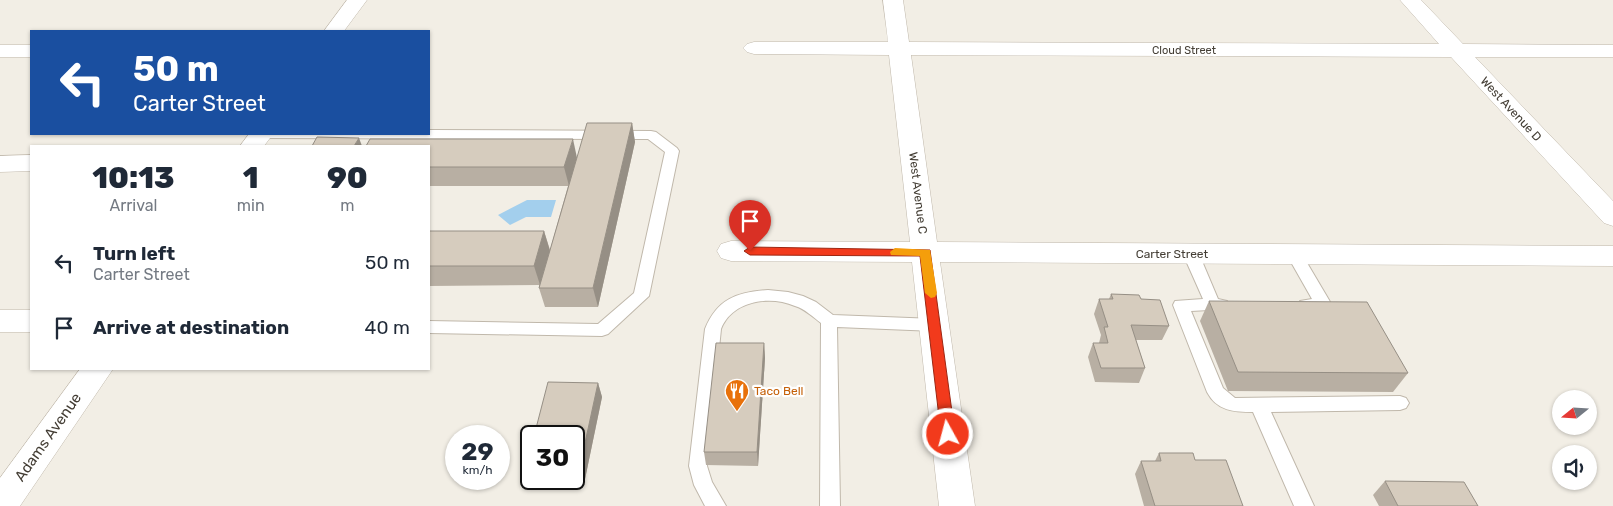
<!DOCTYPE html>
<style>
body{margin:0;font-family:Rubik,sans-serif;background:#f2f2f3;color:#1f2937;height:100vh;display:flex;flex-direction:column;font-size:19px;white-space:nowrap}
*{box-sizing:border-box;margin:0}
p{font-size:16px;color:#747a83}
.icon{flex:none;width:28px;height:28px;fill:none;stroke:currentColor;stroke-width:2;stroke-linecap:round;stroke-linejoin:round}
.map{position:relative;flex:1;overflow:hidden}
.details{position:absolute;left:30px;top:145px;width:400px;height:225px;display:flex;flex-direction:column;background:#fff;border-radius:0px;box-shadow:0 1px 4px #0004}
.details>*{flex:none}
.hud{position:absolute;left:30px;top:30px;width:400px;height:105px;border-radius:0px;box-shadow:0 1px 4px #0004;background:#1a4fa0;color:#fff;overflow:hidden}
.needle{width:32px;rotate:252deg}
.tools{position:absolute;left:1552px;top:390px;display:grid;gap:10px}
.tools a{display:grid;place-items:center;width:45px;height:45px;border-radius:50%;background:#fff;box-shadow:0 1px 4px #0004;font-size:25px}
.speed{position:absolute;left:445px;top:425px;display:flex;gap:10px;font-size:25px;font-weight:700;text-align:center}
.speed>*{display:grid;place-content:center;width:65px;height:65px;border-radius:50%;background:#fff;box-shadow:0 1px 4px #0004;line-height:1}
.speed small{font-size:12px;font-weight:400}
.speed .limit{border:2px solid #111;border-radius:8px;background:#fff;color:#111}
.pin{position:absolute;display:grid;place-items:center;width:42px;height:42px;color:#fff;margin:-51px -21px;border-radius:50% 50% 50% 0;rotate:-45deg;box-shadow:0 0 5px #0007}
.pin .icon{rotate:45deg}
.me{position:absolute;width:55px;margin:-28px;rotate:353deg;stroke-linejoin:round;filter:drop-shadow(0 0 4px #0008)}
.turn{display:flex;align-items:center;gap:18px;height:105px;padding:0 20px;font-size:22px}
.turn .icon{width:65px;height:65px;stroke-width:2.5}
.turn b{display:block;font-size:35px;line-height:42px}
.eta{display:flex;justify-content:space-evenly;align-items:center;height:85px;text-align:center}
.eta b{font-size:30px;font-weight:800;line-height:35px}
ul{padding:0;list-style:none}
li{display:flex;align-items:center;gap:15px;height:65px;padding:0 20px}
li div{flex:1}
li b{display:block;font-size:19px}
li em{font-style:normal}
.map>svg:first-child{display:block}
.water{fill:#a3cfed}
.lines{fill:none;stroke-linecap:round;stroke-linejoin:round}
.lane-casing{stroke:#c0b8ab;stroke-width:2}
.street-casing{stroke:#c0b8ab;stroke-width:1}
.lane{fill:#fff;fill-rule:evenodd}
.street{fill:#fff;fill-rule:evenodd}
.wall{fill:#b8afa3}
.shaded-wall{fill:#968f85}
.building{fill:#d6ccbe;stroke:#968f85}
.route{fill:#f23a1c;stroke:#9d2612}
.slow{fill:#f59e0b}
.labels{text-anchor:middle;stroke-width:4.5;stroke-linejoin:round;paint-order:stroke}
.far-street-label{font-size:11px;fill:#443e35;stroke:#fff}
.street-label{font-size:12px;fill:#443e35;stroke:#fff}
.food-label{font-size:12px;fill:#c56008;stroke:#fff;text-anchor:start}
.near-street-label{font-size:15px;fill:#443e35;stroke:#fff}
</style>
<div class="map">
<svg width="1613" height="506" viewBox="0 0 1613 506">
<rect width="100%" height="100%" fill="#f2eee5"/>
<path class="water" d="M527,200H556L551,217H526L510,225L498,215Z"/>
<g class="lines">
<g class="lane-casing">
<g id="lane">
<path d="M429,130L651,131L656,132L677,148L679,151L649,296L608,334L602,336L429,333V321L598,324L634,293L665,152L648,139L260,138L253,134H429Z"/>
<path d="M1191,249L1196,250L1199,254L1218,299L1227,301L1229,305L1227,309L1191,311L1223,388L1235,398L1400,396L1406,398L1409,403L1406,408L1400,410L1271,412L1314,506H1294L1253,412C1234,412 1217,411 1207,392L1173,305L1175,301L1203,299L1183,254L1186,250Z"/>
<path d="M1295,250L1300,251L1329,300L1331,304L1329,308L1306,311L1300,309L1298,305L1300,301L1312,299L1287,255L1290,251Z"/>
<path d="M768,290L788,292L803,296L816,302L833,315L935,319L941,321L943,325L941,329L935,331L837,327L840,506H820L821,323C813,317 805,309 795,306C769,295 732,301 721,329L707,466L712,482L726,506H705L694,485L689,466L705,329C717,299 737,292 768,290Z"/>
</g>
</g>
<g class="street-casing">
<g id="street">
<path d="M347,0H367L344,31H324Z"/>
<path d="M883,0H903L909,42L1439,44L1400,0H1421L1463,44L1613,45V57H1475L1613,201V226L1604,223L1451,57L911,55L937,242L1613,246V266L940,262L975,506H939L912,262L731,261L721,258L717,251L721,244L731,241L910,242L889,55L754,54L747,52L743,48L747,44L754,42H888Z"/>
<rect x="0" y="45" width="31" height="12"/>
<path d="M249,134H273L264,146H240Z"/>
<path d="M31,155V171L0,172V156Z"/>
<rect x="0" y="310" width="31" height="22"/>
<path d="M80,369H113L20,506H0V478Z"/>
</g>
</g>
<use href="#lane" class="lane"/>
<use href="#street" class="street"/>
</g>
<g class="wall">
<path d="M632,123L635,142L598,307H545L539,288V285L429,286V231H544L550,250L568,186H429V146L577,157Z"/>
<path d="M1111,294L1141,299L1169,326L1162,340H1136L1145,368L1139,383L1095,382L1088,357L1093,343H1099L1101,335L1094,314L1099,299H1109Z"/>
<path d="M1209,301L1408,373L1393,392L1228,391L1200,321Z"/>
<path d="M764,343L765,358L758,466L706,465L704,452Z"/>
<path d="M598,383L602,397L585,479H532H574V436Z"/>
<path d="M531,446V478L526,465Z"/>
<path d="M1159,453L1195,460L1243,506H1144L1135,474L1141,461H1155Z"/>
<path d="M1385,481L1478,506H1379L1373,495Z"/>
</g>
<g class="shaded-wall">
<path d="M632,123L635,142L598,307L593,288Z"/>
<path d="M359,138L362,146H354Z"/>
<path d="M573,139L577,158L569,186L564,167Z"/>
<path d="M544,231L550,251L540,285L534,266Z"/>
<path d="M764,343L765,358L758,466L757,452Z"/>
<path d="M598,383L602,397L585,479L580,466Z"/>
</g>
<g class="building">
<path d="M587,123H632L593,288H539Z"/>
<path d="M317,137L359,138L354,146H312Z"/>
<path d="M370,139H573L564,167H429V146H366Z"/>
<path d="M429,231H544L534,266H429Z"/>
<path d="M1111,294L1139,295L1141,299L1160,300L1169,326L1131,325L1145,368H1101L1093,343H1108L1104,327H1108L1099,299H1113Z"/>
<path d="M1209,301L1367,302L1408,373L1238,372Z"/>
<path d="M716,343H764L757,452H704Z"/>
<path d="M548,382L598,383L580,466H574V436H534Z"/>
<path d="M531,446V465H526Z"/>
<path d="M1159,453H1193L1195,460H1226L1243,506H1155L1141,461H1161Z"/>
<path d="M1385,481L1464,482L1478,506H1398Z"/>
</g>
<path class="route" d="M750,247L930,250L955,434L953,438L948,439L943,438L941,434L920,256L750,255L744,251Z"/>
<path class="slow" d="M895,248L930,250L937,293L935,297L931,298L925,293L920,256L891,255L890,252Z"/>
<defs>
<g id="restaurant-pin" transform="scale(1.25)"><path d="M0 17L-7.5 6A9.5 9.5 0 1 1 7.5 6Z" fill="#e8710a" stroke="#fff"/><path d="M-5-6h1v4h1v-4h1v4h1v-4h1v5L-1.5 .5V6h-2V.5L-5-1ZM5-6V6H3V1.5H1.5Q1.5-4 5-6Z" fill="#fff"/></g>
</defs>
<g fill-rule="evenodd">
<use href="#restaurant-pin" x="737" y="391"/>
</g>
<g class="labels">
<g class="far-street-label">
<text x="1184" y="54">Cloud Street</text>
</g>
<g class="street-label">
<text transform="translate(1511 109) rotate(47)" y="4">West Avenue D</text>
<text transform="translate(918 193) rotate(83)" y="4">West Avenue C</text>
<text x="1172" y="258">Carter Street</text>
</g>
<g class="food-label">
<text x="754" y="395">Taco Bell</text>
</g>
<g class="near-street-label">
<text transform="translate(48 437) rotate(-55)" y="5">Adams Avenue</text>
</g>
</g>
</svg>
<div class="tools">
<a><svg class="needle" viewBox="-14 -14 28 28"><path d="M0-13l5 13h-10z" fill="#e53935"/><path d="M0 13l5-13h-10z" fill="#747a83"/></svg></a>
<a><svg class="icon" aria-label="sound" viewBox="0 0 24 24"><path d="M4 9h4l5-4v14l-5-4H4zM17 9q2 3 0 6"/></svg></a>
</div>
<div class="speed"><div>29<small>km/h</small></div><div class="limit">30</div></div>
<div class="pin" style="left:750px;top:251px;background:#d93025"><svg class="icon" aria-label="arrive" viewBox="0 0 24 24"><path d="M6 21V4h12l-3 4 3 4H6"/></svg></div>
<svg class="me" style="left:948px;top:434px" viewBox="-20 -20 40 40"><circle r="17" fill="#f23a1c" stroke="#fff" stroke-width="3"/><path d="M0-11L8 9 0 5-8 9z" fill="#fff"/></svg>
<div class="hud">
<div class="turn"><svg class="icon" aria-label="left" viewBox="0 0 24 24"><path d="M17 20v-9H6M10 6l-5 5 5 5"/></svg><div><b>50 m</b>Carter Street</div></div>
</div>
<section class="details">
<div class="eta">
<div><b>10:13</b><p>Arrival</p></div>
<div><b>1</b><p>min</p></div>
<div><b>90</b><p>m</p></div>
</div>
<ul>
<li><svg class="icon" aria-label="left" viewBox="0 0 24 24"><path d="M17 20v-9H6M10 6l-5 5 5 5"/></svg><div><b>Turn left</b><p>Carter Street</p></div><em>50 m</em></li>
<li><svg class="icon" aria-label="arrive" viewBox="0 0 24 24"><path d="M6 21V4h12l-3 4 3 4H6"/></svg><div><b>Arrive at destination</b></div><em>40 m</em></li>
</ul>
</section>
</div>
